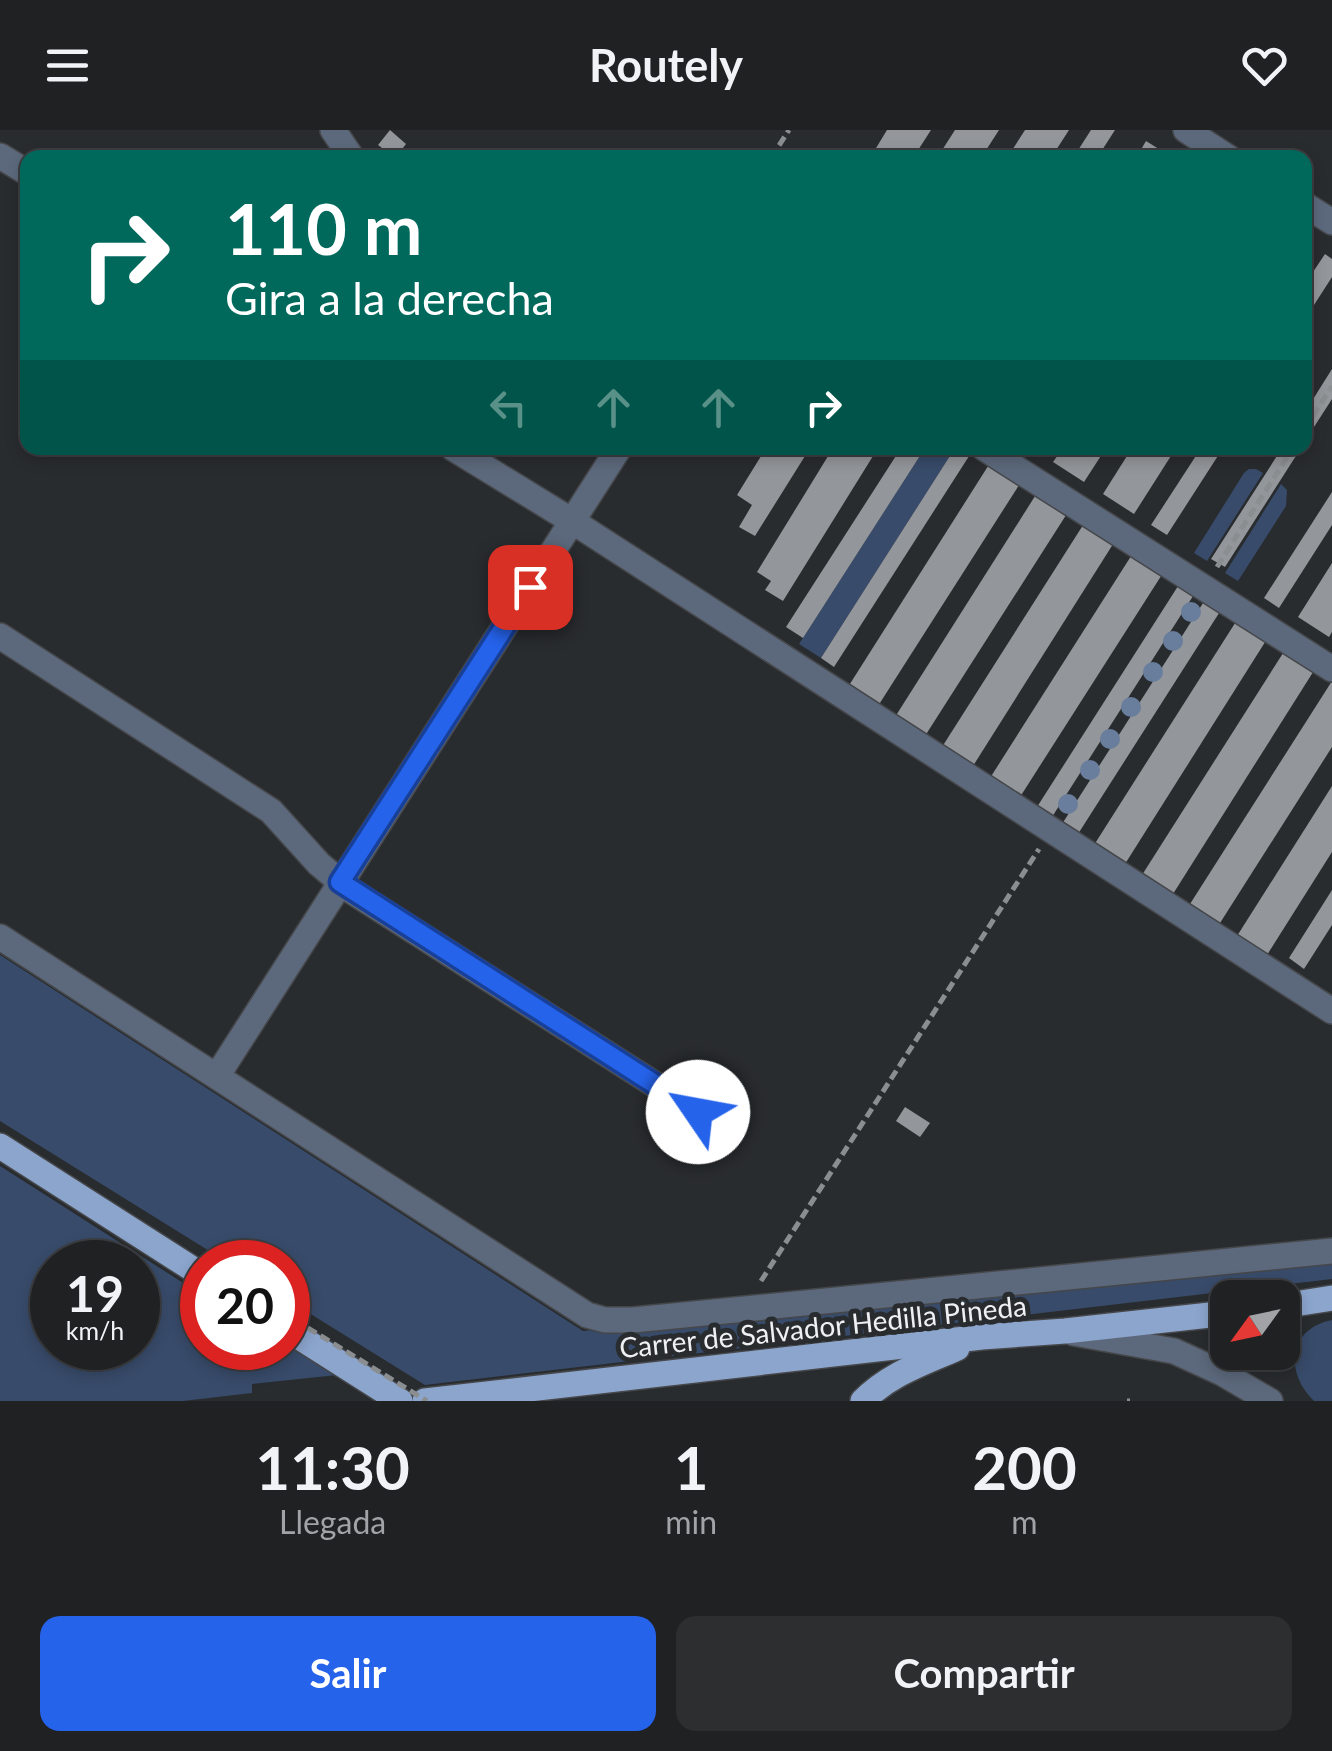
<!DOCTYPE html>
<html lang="es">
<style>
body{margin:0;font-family:Lato,sans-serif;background:#2c2e30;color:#f1f3f6;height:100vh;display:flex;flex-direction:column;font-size:38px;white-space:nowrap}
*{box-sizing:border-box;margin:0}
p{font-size:32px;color:#a1a3a6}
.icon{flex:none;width:55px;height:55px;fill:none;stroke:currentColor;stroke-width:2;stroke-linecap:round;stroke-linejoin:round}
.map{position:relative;height:1271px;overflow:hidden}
.panel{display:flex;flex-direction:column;background:#1f2123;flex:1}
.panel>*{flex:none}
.hud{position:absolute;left:20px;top:20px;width:1292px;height:305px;border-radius:20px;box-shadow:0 5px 15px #0003,0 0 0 2px #3c3e41;background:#00695c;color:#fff;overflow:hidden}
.needle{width:65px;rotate:237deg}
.fabs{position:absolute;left:1210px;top:1150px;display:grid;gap:20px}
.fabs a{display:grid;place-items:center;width:90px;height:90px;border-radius:20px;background:#1f2123;box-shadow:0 5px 15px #0003,0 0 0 2px #3c3e41;font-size:50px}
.speed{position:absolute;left:30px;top:1110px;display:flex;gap:20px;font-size:50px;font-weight:700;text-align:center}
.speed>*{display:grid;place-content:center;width:130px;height:130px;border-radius:50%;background:#1f2123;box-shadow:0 5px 15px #0003,0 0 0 2px #3c3e41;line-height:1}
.speed small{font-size:25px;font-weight:400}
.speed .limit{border:15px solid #d22;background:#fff;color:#111}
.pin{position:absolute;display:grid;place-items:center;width:85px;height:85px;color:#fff;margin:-42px;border-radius:20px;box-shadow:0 5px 15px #0006}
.me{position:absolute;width:110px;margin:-55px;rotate:303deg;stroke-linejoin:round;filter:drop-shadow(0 0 8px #0008)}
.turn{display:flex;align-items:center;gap:35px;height:210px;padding:0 40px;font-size:45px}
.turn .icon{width:130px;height:130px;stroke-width:2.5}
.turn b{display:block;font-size:70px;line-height:85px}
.lanes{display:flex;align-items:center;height:95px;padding:0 40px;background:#0003;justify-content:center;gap:50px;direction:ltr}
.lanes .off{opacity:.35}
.eta{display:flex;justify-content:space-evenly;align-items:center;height:170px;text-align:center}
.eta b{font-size:60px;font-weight:700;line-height:70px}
.primary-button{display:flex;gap:20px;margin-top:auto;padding:20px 40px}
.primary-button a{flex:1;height:115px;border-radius:20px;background:#2563eb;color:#fff;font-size:40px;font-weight:700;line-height:115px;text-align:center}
.primary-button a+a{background:#2c2e30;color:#f1f3f6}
header{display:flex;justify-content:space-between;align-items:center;height:130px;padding:0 40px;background:#1f2123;font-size:45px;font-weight:700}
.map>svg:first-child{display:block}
.green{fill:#384b6a;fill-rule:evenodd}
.building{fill:#93969a}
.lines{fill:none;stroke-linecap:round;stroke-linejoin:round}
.minor-casing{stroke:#45474a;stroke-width:28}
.major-casing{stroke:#45474a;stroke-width:28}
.path{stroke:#8b8e90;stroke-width:5;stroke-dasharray:10 5;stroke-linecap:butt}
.minor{stroke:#5c697c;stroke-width:25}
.major{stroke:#8ca5cd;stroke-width:25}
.path-bridge{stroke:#8b8e90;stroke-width:5;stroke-dasharray:10 5;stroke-linecap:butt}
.tree{fill:#697d9c}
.route-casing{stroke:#184099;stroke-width:25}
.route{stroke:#2563eb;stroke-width:18}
.labels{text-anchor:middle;stroke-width:10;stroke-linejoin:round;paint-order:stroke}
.street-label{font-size:28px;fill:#eef0f2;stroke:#292c2f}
</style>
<header><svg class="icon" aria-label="menu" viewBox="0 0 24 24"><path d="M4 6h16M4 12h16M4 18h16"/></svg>Routely<svg class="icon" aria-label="heart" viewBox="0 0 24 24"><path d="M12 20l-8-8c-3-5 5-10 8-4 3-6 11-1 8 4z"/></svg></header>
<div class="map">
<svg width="1332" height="1271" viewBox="0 0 1332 1271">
<rect width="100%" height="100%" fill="#292c2f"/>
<g class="green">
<path d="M925,318H955L821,528L799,514Z"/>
<path d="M1249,339H1256L1263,343L1207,431L1194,423L1244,343Z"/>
<path d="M1281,354L1287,360L1286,376L1238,451L1225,443Z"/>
<path d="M0,825L583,1201L1332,1128V1149L425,1255L288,1170V1132H227L0,991Z"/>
<path d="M0,1036L202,1165V1218H288V1214L337,1245L252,1254V1263L183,1271H0ZM52,1132H138V1218H52Z"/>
<path d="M1332,1190V1271H1314C1285,1243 1287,1199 1332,1190Z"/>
</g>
<g class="building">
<path d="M390,0L406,14L395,28L378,15Z"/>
<path d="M887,0H931L913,28H870Z"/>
<path d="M955,0H999L981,28H937Z"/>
<path d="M1025,0H1069L1051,28H1007Z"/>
<path d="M1091,0H1115L1097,28H1073Z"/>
<path d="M1146,11L1162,21L1158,28H1136Z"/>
<path d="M1325,124L1332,129V147L1305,189V154Z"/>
<path d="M1332,239V269L1305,311V282Z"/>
<path d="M766,318H810L755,406L739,397L752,375L737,365Z"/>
<path d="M833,318H878L783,471L765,460L771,451L757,442Z"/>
<path d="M901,318H925L803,508L786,497Z"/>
<path d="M955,318H962L971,323L834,537L821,528Z"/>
<path d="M1063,318H1106L1084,352L1053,332Z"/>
<path d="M1132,318H1176L1134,384L1103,364Z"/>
<path d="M1201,318H1223L1167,405L1151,395Z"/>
<path d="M1282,318H1301L1225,437L1211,429Z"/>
<path d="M990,333L1021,352L878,576L848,557Z"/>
<path d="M1332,362V395L1279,478L1264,468Z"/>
<path d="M1037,363L1068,382L925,606L895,587Z"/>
<path d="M1085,392L1115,411L973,636L942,617Z"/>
<path d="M1133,423L1163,443L1020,667L990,648Z"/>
<path d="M1332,433V502L1329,507L1298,487Z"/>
<path d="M1180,453L1195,463L1052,687L1037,677Z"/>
<path d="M1205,470L1221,480L1078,704L1062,694Z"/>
<path d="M1237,490L1267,509L1125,734L1094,715Z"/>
<path d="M1285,520L1315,539L1173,764L1142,745Z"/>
<path d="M1332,551V617L1220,793L1190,774Z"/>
<path d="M1332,656V722L1267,825L1237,806Z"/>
<path d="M1332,760V795L1304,839L1289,828Z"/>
<path d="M905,977L930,993L920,1007L896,991Z"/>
</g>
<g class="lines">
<g class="minor-casing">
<g id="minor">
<path d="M333,0L352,28"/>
<path d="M1186,0L1229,28"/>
<path d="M0,26L28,43"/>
<path d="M1305,75L1332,92"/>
<path d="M453,318L572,391L1332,881"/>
<path d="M984,318L1332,539"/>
<path d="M0,506L271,681L319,734L350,760L698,982"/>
<path d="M0,807L587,1185L605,1190H633L1332,1121"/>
<path d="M217,946L619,318"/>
<path d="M1074,1203L1174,1221L1222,1243L1270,1271"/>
</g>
</g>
<g class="major-casing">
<g id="major">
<path d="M0,1016L202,1145"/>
<path d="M1282,1176L1332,1168"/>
<path d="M288,1200L400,1271"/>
<path d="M425,1271L982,1207L1065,1201L1228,1183"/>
<path d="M863,1271C889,1244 924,1233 957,1218"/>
</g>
</g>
<g class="path">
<path d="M771,28L789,0"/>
<path d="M1305,299L1332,256"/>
<path d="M1217,437L1293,318"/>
<path d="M761,1151L1039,719"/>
<path d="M1127,1271H1130"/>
</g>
<use href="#minor" class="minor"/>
<use href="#major" class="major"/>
<path class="path-bridge" d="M295,1190L427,1271"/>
</g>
<g class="tree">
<circle cx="1191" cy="482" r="10"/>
<circle cx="1173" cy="511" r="10"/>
<circle cx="1153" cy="542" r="10"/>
<circle cx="1131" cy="577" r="10"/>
<circle cx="1110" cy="609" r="10"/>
<circle cx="1090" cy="640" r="10"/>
<circle cx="1068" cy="674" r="10"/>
</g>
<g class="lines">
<g class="route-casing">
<path id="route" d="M530,457L340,752L698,982"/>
</g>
<use href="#route" class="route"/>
</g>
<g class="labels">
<g class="street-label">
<text transform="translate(823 1197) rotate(-6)" y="10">Carrer de Salvador Hedilla Pineda</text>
</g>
</g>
</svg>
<div class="fabs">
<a><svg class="needle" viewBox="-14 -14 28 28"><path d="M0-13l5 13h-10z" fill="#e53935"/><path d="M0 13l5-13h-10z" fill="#a1a3a6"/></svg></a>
</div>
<div class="speed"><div>19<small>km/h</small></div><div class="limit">20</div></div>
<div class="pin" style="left:530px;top:457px;background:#d93025"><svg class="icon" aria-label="arrive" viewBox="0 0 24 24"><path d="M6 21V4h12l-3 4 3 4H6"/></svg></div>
<svg class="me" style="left:698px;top:982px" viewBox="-20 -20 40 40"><circle r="19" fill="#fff"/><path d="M0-13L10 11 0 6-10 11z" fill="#2563eb"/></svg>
<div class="hud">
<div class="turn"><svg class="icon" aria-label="right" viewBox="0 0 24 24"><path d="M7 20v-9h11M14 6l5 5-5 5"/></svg><div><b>110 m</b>Gira a la derecha</div></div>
<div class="lanes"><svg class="icon off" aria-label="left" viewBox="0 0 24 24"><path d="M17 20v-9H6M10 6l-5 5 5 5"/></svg><svg class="icon off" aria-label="ahead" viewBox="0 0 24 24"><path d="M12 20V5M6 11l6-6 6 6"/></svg><svg class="icon off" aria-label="ahead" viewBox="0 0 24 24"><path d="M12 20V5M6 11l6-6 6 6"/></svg><svg class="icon" aria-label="right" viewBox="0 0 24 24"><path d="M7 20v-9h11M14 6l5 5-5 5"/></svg></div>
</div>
</div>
<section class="panel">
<div class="eta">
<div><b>11:30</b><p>Llegada</p></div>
<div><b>1</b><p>min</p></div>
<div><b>200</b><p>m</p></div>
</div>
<div class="primary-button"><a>Salir</a><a>Compartir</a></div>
</section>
